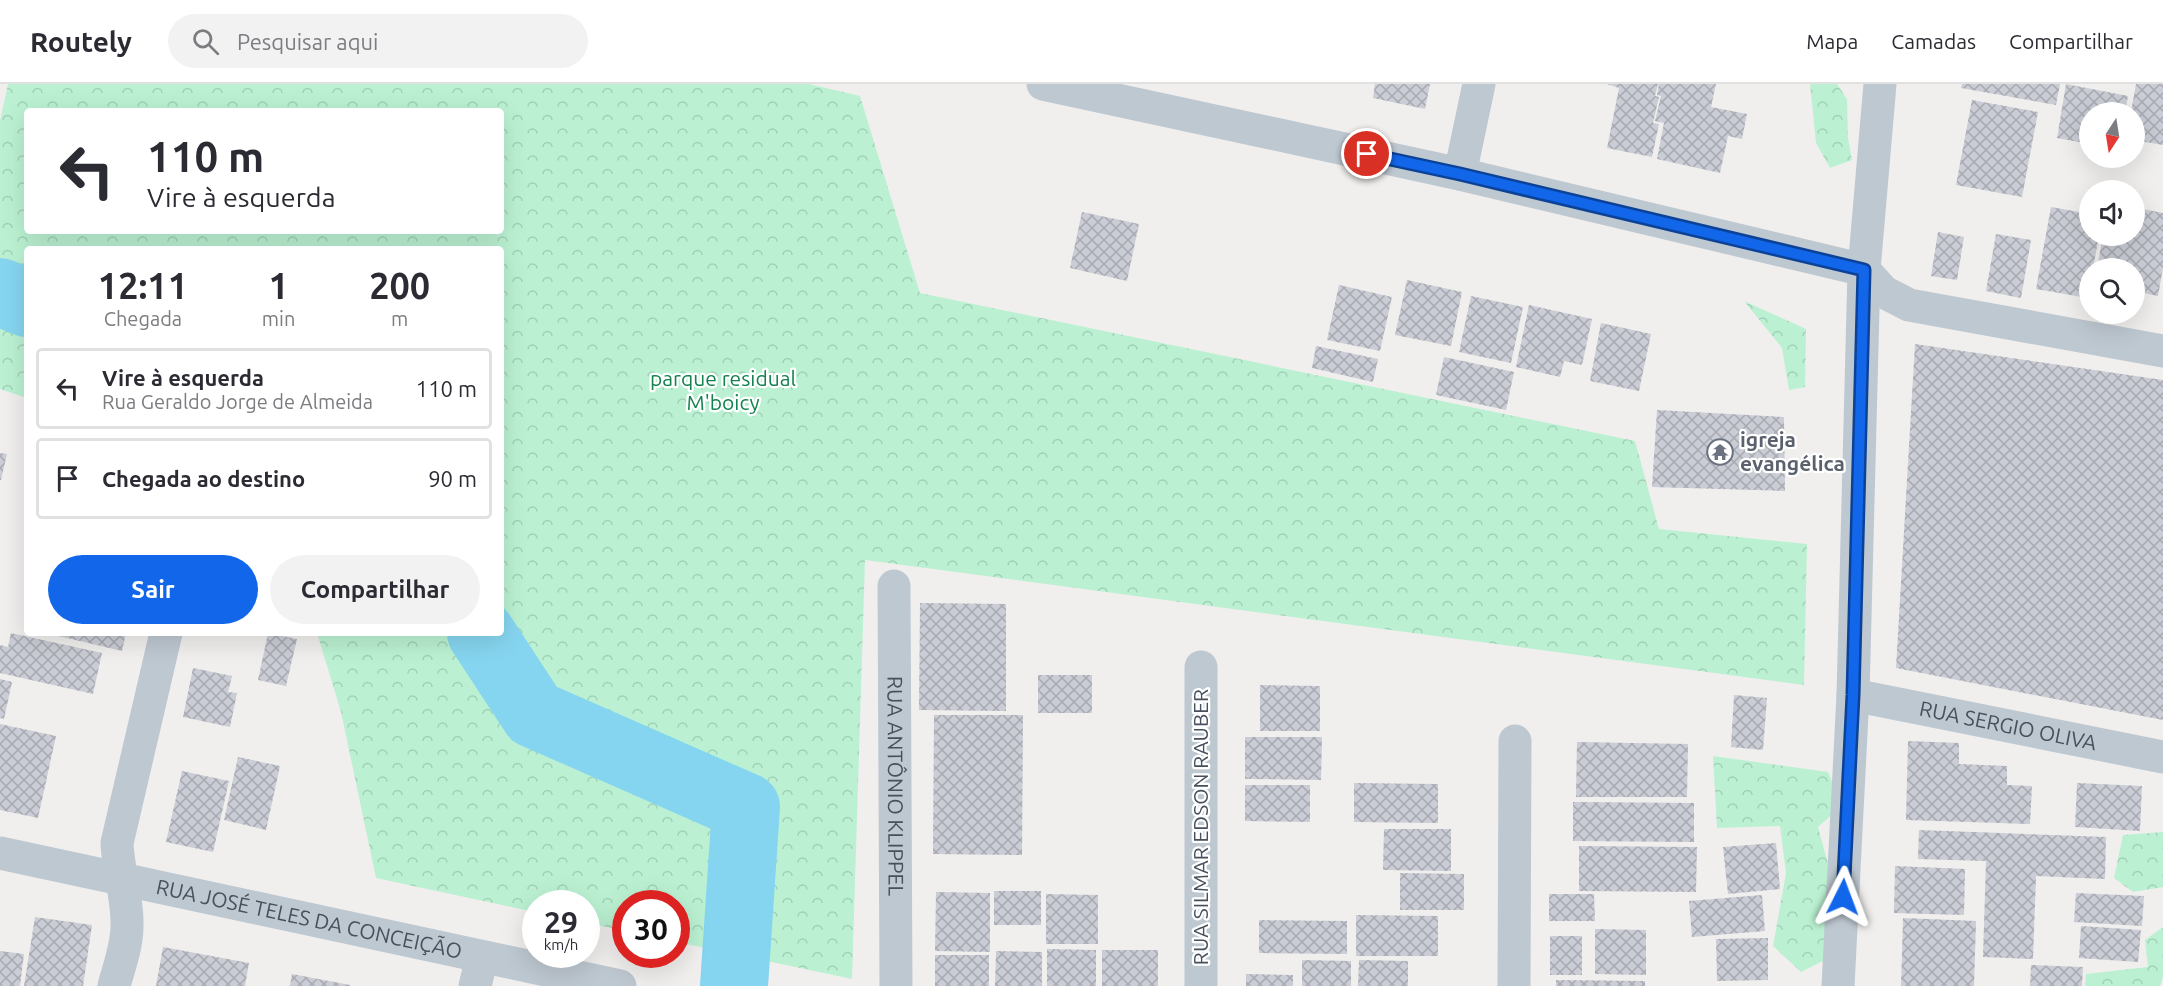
<!DOCTYPE html>
<html lang="pt">
<meta charset="utf-8">
<style>
body{margin:0;font-family:Ubuntu,sans-serif;background:#f2f2f3;color:#2b2b33;height:100vh;display:flex;flex-direction:column;font-size:22px;white-space:nowrap}
*{box-sizing:border-box;margin:0}
p{font-size:20px;color:#7c7c81}
.icon{flex:none;width:33px;height:33px;fill:none;stroke:currentColor;stroke-width:2;stroke-linecap:round;stroke-linejoin:round}
.map{position:relative;flex:1;overflow:hidden}
.side{position:absolute;left:24px;top:162px;width:480px;height:390px;display:flex;flex-direction:column;background:#fff;border-radius:6px;box-shadow:0 6px 24px #0002}
.side>*{flex:none}
.guide{position:absolute;left:24px;top:24px;width:480px;height:126px;border-radius:6px;box-shadow:0 6px 24px #0002;background:#fff;color:#2b2b33;overflow:hidden}
.needle{width:39px;rotate:192deg}
.buttons{position:absolute;left:2079px;top:18px;display:grid;gap:12px}
.buttons a{display:grid;place-items:center;width:66px;height:66px;border-radius:50%;background:#fff;box-shadow:0 6px 24px #0002;font-size:30px}
.speed{position:absolute;left:522px;top:806px;display:flex;gap:12px;font-size:30px;font-weight:700;text-align:center}
.speed>*{display:grid;place-content:center;width:78px;height:78px;border-radius:50%;background:#fff;box-shadow:0 6px 24px #0002;line-height:1}
.speed small{font-size:15px;font-weight:400}
.speed .limit{border:9px solid #d22;background:#fff;color:#111}
.pin{position:absolute;display:grid;place-items:center;width:51px;height:51px;color:#fff;margin:-26px;border:3px solid #fff;border-radius:50%;box-shadow:0 2px 6px #0007}
.me{position:absolute;width:66px;margin:-33px;rotate:3deg;stroke-linejoin:round;filter:drop-shadow(0 0 4px #0008)}
.turn{display:flex;align-items:center;gap:21px;height:126px;padding:0 24px;font-size:27px}
.turn .icon{width:78px;height:78px;stroke-width:2.5}
.turn b{display:block;font-size:42px;line-height:51px}
.eta{display:flex;justify-content:space-evenly;align-items:center;height:102px;text-align:center}
.eta b{font-size:36px;font-weight:700;line-height:42px}
.primary-button{display:flex;gap:12px;margin-top:auto;padding:12px 24px}
.primary-button a{flex:1;height:69px;border-radius:36px;background:#1166e9;color:#fff;font-size:24px;font-weight:700;line-height:69px;text-align:center}
.primary-button a+a{background:#f2f2f3;color:#2b2b33}
ul{padding:0;list-style:none}
li{display:flex;align-items:center;gap:18px;height:81px;margin:0 12px 9px;padding:0 12px;border:3px solid #e1e1e2;border-radius:6px}
li div{flex:1}
li b{display:block;font-size:22px}
li em{font-style:normal}
header{display:flex;align-items:center;gap:36px;box-sizing:border-box;height:84px;padding:0 30px;background:#fff;border-bottom:2px solid #e1e1e2}
header strong{font-size:28px}
nav{display:flex;gap:33px;margin-inline-start:auto;font-size:21px}
.search{width:420px;height:54px;background:#f2f2f3;display:flex;align-items:center;gap:15px;box-sizing:border-box;padding:0 21px;border-radius:33px;color:#7c7c81;font-size:22px}
.map>svg:first-child{display:block}
.forest{fill:url(#forest-crowns);fill-rule:evenodd}
.lines{fill:none;stroke-linecap:round;stroke-linejoin:round}
.river{stroke:#86d5f0;stroke-width:68}
.building{fill:url(#building-cross-hatch)}
.minor{stroke:#bec8d1;stroke-width:33}
.route-casing{stroke:#0b4297;stroke-width:15}
.route{stroke:#1166e9;stroke-width:10}
.labels{text-anchor:middle;stroke-width:4.5;stroke-linejoin:round;paint-order:stroke}
.park-label{font-size:21px;fill:#13824f;stroke:#fff}
.worship-label{font-size:21px;font-weight:bold;fill:#5b616d;stroke:#fff;text-anchor:start}
.street-label{font-size:21px;fill:#46515d;stroke:#fff}
</style>
<header>
<strong>Routely</strong>
<div class="search"><svg class="icon" aria-label="search" viewBox="0 0 24 24"><circle cx="10" cy="10" r="6"/><path d="M15 15l6 6"/></svg>Pesquisar aqui</div>
<nav><a>Mapa</a><a>Camadas</a><a>Compartilhar</a></nav>
</header>
<div class="map">
<svg width="2163" height="902" viewBox="0 0 2163 902">
<defs>
<pattern id="forest-crowns" width="20" height="18" patternUnits="userSpaceOnUse" patternTransform="scale(1.5)"><rect width="20" height="18" fill="#bbf1d2"/><path d="M2 6a3 3 0 1 1 6 0M12 15a3 3 0 1 1 6 0" fill="none" stroke="#a2d0b7"/></pattern>
<pattern id="building-cross-hatch" width="8" height="8" patternUnits="userSpaceOnUse" patternTransform="scale(1.5)"><rect width="8" height="8" fill="#cacdd5"/><path d="M0 0l8 8M0 8l8-8" fill="none" stroke="#a6a9b0"/></pattern>
</defs>
<rect width="100%" height="100%" fill="#f1efee"/>
<g class="forest">
<path d="M8,0H809L860,12L920,209L1635,357L1659,445L1807,460L1804,601L865,476L852,895L677,858L676,819H626L625,847L587,839L586,819H536L535,828L376,794L341,628L317,549H501V165H27V314L0,305V37ZM27,27H501V147H27Z"/>
<path d="M1810,0H1837L1847,15L1848,54L1852,76L1830,84L1816,59Z"/>
<path d="M1744,217L1806,245L1805,303L1789,306L1782,264Z"/>
<path d="M1713,672L1828,688L1842,722L1818,743L1836,809L1827,875L1801,888L1773,862L1786,789L1780,742L1717,744Z"/>
<path d="M2163,748V803L2133,808L2114,794L2123,751Z"/>
<path d="M2163,843V893L2160,902H2085L2086,890L2148,883L2145,856Z"/>
</g>
<g class="lines">
<g class="river">
<path d="M0,208L27,219"/>
<path d="M481,549L534,630L746,723L734,902"/>
</g>
</g>
<g class="building">
<path d="M1375,0H1430L1425,25L1373,14Z"/>
<path d="M1607,0H1658L1655,12L1659,13L1653,39L1659,40L1652,73L1607,64L1619,4Z"/>
<path d="M1659,0H1716L1711,23L1747,30L1742,55L1728,52L1720,89L1657,75L1664,39L1655,37L1661,12L1657,11Z"/>
<path d="M1962,0H2060L2056,21L1961,4Z"/>
<path d="M2066,0L2128,12L2125,28H2090V60L2057,54Z"/>
<path d="M2136,0H2163V61L2134,56V28H2131Z"/>
<path d="M1972,16L2038,28L2022,113L1956,101Z"/>
<path d="M2051,123L2090,130V152H2099L2093,184H2090L2088,214L2036,205Z"/>
<path d="M2143,125L2163,129V184L2158,212L2134,207V184H2097L2103,152H2134V143L2140,144Z"/>
<path d="M1082,128L1139,140L1127,197L1070,184Z"/>
<path d="M1938,148L1964,153L1957,196L1931,192Z"/>
<path d="M1996,150L2031,156L2021,214L1986,207Z"/>
<path d="M1407,196L1462,208L1451,262L1395,251Z"/>
<path d="M1339,201L1392,213L1380,267L1327,256Z"/>
<path d="M1471,212L1523,223L1511,279L1459,268Z"/>
<path d="M1529,221L1592,235L1582,281L1564,277L1560,293L1516,283Z"/>
<path d="M1601,239L1651,250L1639,307L1590,297Z"/>
<path d="M1915,260L2163,296V636L1896,584Z"/>
<path d="M1316,262L1378,275L1373,298L1312,284Z"/>
<path d="M1444,273L1514,288L1506,326L1436,311Z"/>
<path d="M1657,326L1784,333L1785,407L1652,403Z"/>
<path d="M0,369L7,370L1,396H0Z"/>
<path d="M920,519L1006,520V627L919,626Z"/>
<path d="M11,549L102,569L93,610L0,589V561L8,563Z"/>
<path d="M46,549H126L122,567Z"/>
<path d="M268,549L297,555L286,602L258,596Z"/>
<path d="M193,584L232,592L228,608L237,609L230,643L183,633Z"/>
<rect x="1038" y="591" width="54" height="38"/>
<path d="M0,595L12,598L4,635L0,634Z"/>
<path d="M1260,601L1320,602V647H1260Z"/>
<path d="M1734,611L1767,614L1763,666L1731,663Z"/>
<path d="M934,631H1023L1022,771L933,770Z"/>
<path d="M0,640L56,652L38,734L0,726Z"/>
<path d="M1245,653H1322L1321,696L1245,695Z"/>
<path d="M1908,657L1959,659V680L2007,682V701L2032,702L2030,740L1906,736Z"/>
<path d="M1577,658L1688,660L1687,713H1576Z"/>
<path d="M238,673L280,682L266,746L224,736Z"/>
<path d="M182,687L229,697L213,768L166,758Z"/>
<path d="M1354,699L1438,700V739L1354,738Z"/>
<path d="M2077,699L2142,702L2140,747L2075,743Z"/>
<path d="M1245,701H1310V738L1245,737Z"/>
<path d="M1573,718L1694,719V758L1573,757Z"/>
<path d="M1384,745H1451V787L1383,786Z"/>
<path d="M1919,746L2106,753L2105,795L2036,792L2033,875L1983,873L1986,777L1918,775Z"/>
<path d="M1776,759L1780,805L1728,810L1723,763Z"/>
<path d="M1579,762L1697,763L1696,808L1579,807Z"/>
<path d="M1895,782L1965,785L1964,831L1894,829Z"/>
<path d="M1400,789L1464,790V826H1400Z"/>
<rect x="994" y="807" width="47" height="34"/>
<path d="M936,808L990,809V868L935,867Z"/>
<path d="M2076,809L2144,812L2142,842L2074,838Z"/>
<path d="M1046,810L1098,811V860H1046Z"/>
<path d="M1549,810H1594L1595,837H1549Z"/>
<path d="M1762,811L1765,847L1692,853L1689,817Z"/>
<path d="M1356,831L1438,832V872H1356Z"/>
<path d="M35,833L92,841L83,902H24Z"/>
<path d="M1903,834L1976,837L1974,902H1901Z"/>
<path d="M1259,836L1347,837V870L1259,869Z"/>
<path d="M2081,842L2141,846L2138,878L2079,874Z"/>
<path d="M1595,845L1646,846V891L1595,890Z"/>
<rect x="1550" y="852" width="32" height="39"/>
<path d="M1768,854V896L1717,897L1716,855Z"/>
<path d="M163,863L249,879L245,902H156Z"/>
<path d="M1047,865L1096,866V902H1047Z"/>
<rect x="1102" y="866" width="56" height="36"/>
<path d="M0,867L24,870L20,902H0Z"/>
<path d="M996,867L1042,868V902H995Z"/>
<rect x="935" y="871" width="54" height="31"/>
<path d="M1302,876L1351,877V902H1302Z"/>
<path d="M1359,876L1408,877V902H1358Z"/>
<path d="M2031,881L2083,883L2082,902H2030Z"/>
<path d="M292,890L350,901V902H290Z"/>
<path d="M1246,890L1293,891V902H1246Z"/>
<path d="M1556,896L1645,897V902H1556Z"/>
</g>
<g class="lines">
<g class="minor">
<path d="M1043,0L1460,90L1864,186L1884,208L1909,221L2163,267"/>
<path d="M1460,90L1479,0"/>
<path id="s1" d="M894,502L896,902"/>
<path id="s2" d="M1853,611L2163,673"/>
<path id="s3" d="M0,769L620,902"/>
<path d="M114,902C119,883 127,862 127,842C128,814 118,787 117,759L166,549"/>
<path d="M475,902L482,873"/>
<path d="M1201,902V583"/>
<path d="M1514,902L1515,657"/>
<path d="M1838,902L1853,611L1864,186L1880,0"/>
</g>
</g>
<g class="lines">
<g class="route-casing">
<path id="route" d="M1367,70L1460,90L1864,186L1853,611L1843,813"/>
</g>
<use href="#route" class="route"/>
</g>
<defs>
<g id="temple-ring" transform="scale(1.35)"><circle r="9.5" fill="#fff" stroke="#6b7280" stroke-width="1.5"/><path d="M0-6L5-2H3V0L6.5 2.5H4V6H1.5V3h-3V6H-4V2.5H-6.5L-3 0V-2H-5Z" fill="#6b7280"/></g>
</defs>
<g fill-rule="evenodd">
<use href="#temple-ring" x="1720" y="368"/>
</g>
<g class="labels">
<g class="park-label">
<text x="723" y="302">parque residual<tspan x="723" dy="24">M'boicy</tspan></text>
</g>
<g class="worship-label">
<text x="1740" y="363">igreja<tspan x="1740" dy="24">evangélica</tspan></text>
</g>
<g class="street-label">
<text dy="7" stroke="none"><textPath href="#s2" startOffset="158">RUA SERGIO OLIVA</textPath></text>
<text dy="7" stroke="none"><textPath href="#s1" startOffset="200">RUA ANTÔNIO KLIPPEL</textPath></text>
<text transform="translate(1201 743) rotate(-90)" y="7">RUA SILMAR EDSON RAUBER</text>
<text dy="7" stroke="none"><textPath href="#s3" startOffset="316">RUA JOSÉ TELES DA CONCEIÇÃO</textPath></text>
</g>
</g>
</svg>
<div class="buttons">
<a><svg class="needle" viewBox="-14 -14 28 28"><path d="M0-13l5 13h-10z" fill="#e53935"/><path d="M0 13l5-13h-10z" fill="#7c7c81"/></svg></a>
<a><svg class="icon" aria-label="sound" viewBox="0 0 24 24"><path d="M4 9h4l5-4v14l-5-4H4zM17 9q2 3 0 6"/></svg></a>
<a><svg class="icon" aria-label="search" viewBox="0 0 24 24"><circle cx="10" cy="10" r="6"/><path d="M15 15l6 6"/></svg></a>
</div>
<div class="speed"><div>29<small>km/h</small></div><div class="limit">30</div></div>
<div class="pin" style="left:1367px;top:70px;background:#d93025"><svg class="icon" aria-label="arrive" viewBox="0 0 24 24"><path d="M6 21V4h12l-3 4 3 4H6"/></svg></div>
<svg class="me" style="left:1843px;top:813px" viewBox="-20 -20 40 40"><path d="M0-17L14 15 0 8-14 15z" fill="#1166e9" stroke="#fff" stroke-width="4"/></svg>
<div class="guide">
<div class="turn"><svg class="icon" aria-label="left" viewBox="0 0 24 24"><path d="M17 20v-9H6M10 6l-5 5 5 5"/></svg><div><b>110 m</b>Vire à esquerda</div></div>
</div>
<section class="side">
<div class="eta">
<div><b>12:11</b><p>Chegada</p></div>
<div><b>1</b><p>min</p></div>
<div><b>200</b><p>m</p></div>
</div>
<ul>
<li><svg class="icon" aria-label="left" viewBox="0 0 24 24"><path d="M17 20v-9H6M10 6l-5 5 5 5"/></svg><div><b>Vire à esquerda</b><p>Rua Geraldo Jorge de Almeida</p></div><em>110 m</em></li>
<li><svg class="icon" aria-label="arrive" viewBox="0 0 24 24"><path d="M6 21V4h12l-3 4 3 4H6"/></svg><div><b>Chegada ao destino</b></div><em>90 m</em></li>
</ul>
<div class="primary-button"><a>Sair</a><a>Compartilhar</a></div>
</section>
</div>
